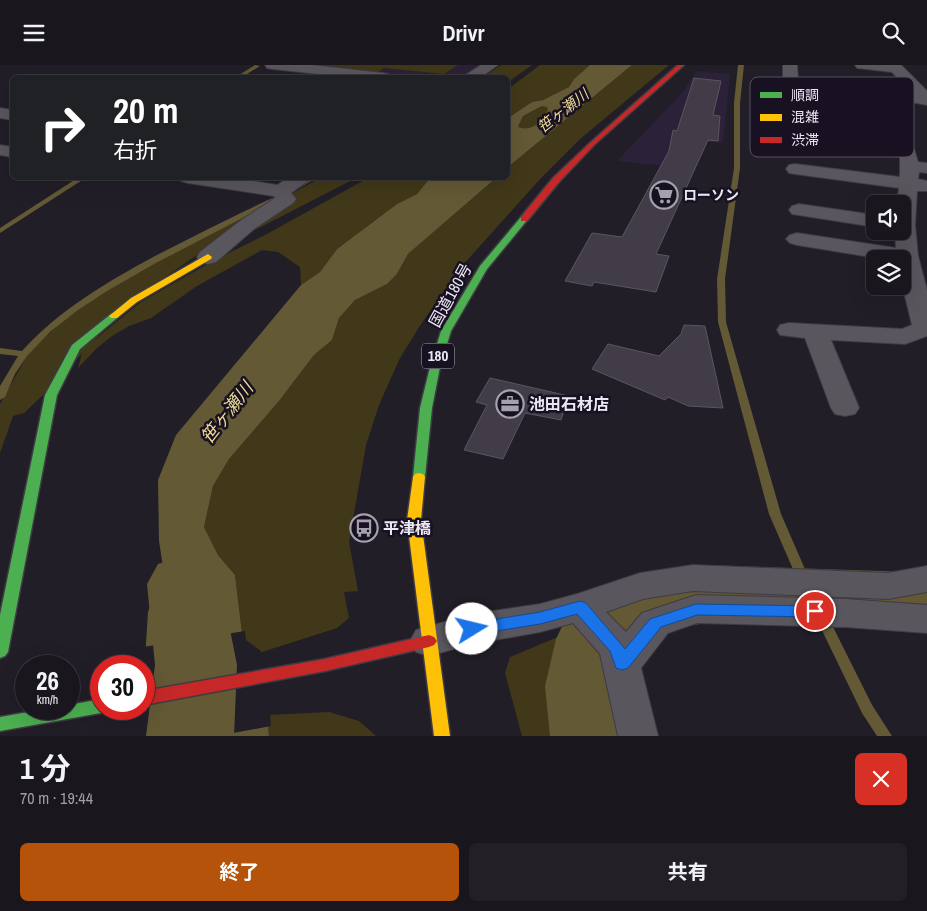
<!DOCTYPE html>
<html lang="ja">
<meta charset="utf-8">
<style>
body{margin:0;font-family:"Archivo Narrow","Noto Sans JP",sans-serif;background:#231f27;color:#f1f3f6;height:100vh;display:flex;flex-direction:column;font-size:19px;white-space:nowrap}
*{box-sizing:border-box;margin:0}
p{font-size:16px;color:#9f9fa4}
.icon{flex:none;width:28px;height:28px;fill:none;stroke:currentColor;stroke-width:2;stroke-linecap:round;stroke-linejoin:round}
.map{position:relative;height:671px;overflow:hidden}
.side{display:flex;flex-direction:column;background:#1a161e;flex:1}
.side>*{flex:none}
.guide{position:absolute;left:10px;top:10px;width:500px;height:105px;border-radius:8px;box-shadow:0 5px 20px #0002,0 0 0 1px #38353c;background:#202124;color:#fff;overflow:hidden}
.controls{position:absolute;left:866px;top:130px;display:grid;gap:10px}
.controls a{display:grid;place-items:center;width:45px;height:45px;border-radius:8px;background:#1a161e;box-shadow:0 5px 20px #0002,0 0 0 1px #38353c;font-size:25px}
.speed{position:absolute;left:15px;top:590px;display:flex;gap:10px;font-size:25px;font-weight:700;text-align:center}
.speed>*{display:grid;place-content:center;width:65px;height:65px;border-radius:50%;background:#1a161e;box-shadow:0 5px 20px #0002,0 0 0 1px #38353c;line-height:1}
.speed small{font-size:12px;font-weight:400}
.speed .limit{border:8px solid #d22;background:#fff;color:#111}
.pin{position:absolute;display:grid;place-items:center;width:42px;height:42px;color:#fff;margin:-21px;border:2px solid #fff;border-radius:50%;box-shadow:0 1px 5px #0007}
.me{position:absolute;width:55px;margin:-28px;rotate:81deg;stroke-linejoin:round;filter:drop-shadow(0 0 4px #0008)}
.turn{display:flex;align-items:center;gap:18px;height:105px;padding:0 20px;font-size:22px}
.turn .icon{width:65px;height:65px;stroke-width:2.5}
.turn b{display:block;font-size:35px;line-height:42px}
.round{display:grid;place-items:center;flex:none;width:52px;height:52px;border-radius:8px;background:#231f27}
.summary{display:flex;align-items:center;justify-content:space-between;height:85px;padding:0 20px}
h1{font-size:30px;font-weight:700;line-height:38px}
.action{display:flex;gap:10px;margin-top:auto;padding:10px 20px}
.action a{flex:1;height:58px;border-radius:8px;background:#b45309;color:#fff;font-size:20px;font-weight:700;line-height:58px;text-align:center}
.action a+a{background:#231f27;color:#f1f3f6}
header{display:flex;justify-content:space-between;align-items:center;height:65px;padding:0 20px;background:#1a161e;font-size:22px;font-weight:700}
.map>svg:first-child{display:block}
.built{fill:#2b2138}
.green{fill:#403818}
.water{fill:#635935;fill-rule:evenodd}
.pier{fill:#221e28}
.lines{fill:none;stroke-linecap:round;stroke-linejoin:round}
.stream{fill:#635935;fill-rule:evenodd}
.river{fill:#635935;fill-rule:evenodd}
.building{fill:#413c48;stroke:#5a565f}
.street-casing{stroke:#3e3b44;stroke-width:2}
.fast-casing{stroke:#3e3b44;stroke-width:3}
.slow-casing{stroke:#3e3b44;stroke-width:3}
.jam-casing{stroke:#3e3b44;stroke-width:3}
.street{fill:#59565e;fill-rule:evenodd}
.fast{fill:#4caf50;fill-rule:evenodd}
.slow{fill:#ffc107;fill-rule:evenodd}
.jam{fill:#c62828;fill-rule:evenodd}
.route{fill:#1a73e8;stroke:#114b97}
.labels{text-anchor:middle;stroke-width:5;stroke-linejoin:round;paint-order:stroke}
.far-poi-label{font-size:14px;font-weight:bold;fill:#ece7f4;stroke:#181122;text-anchor:start}
.far-water-label{font-size:15px;font-style:italic;fill:#ebd994;stroke:#181122}
.shield{fill:#181122;stroke:#aca7b5;stroke-width:1}
.shield-label{font-size:15px;font-weight:bold;fill:#ece7f4}
.street-label{font-size:16px;fill:#ece7f4;stroke:#181122}
.poi-label{font-size:16px;font-weight:bold;fill:#ece7f4;stroke:#181122;text-anchor:start}
.water-label{font-size:18px;font-style:italic;fill:#ebd994;stroke:#181122}
.key{fill:#181122;stroke:#585161;stroke-width:1}
.key-label{font-size:14px;fill:#ece7f4}
</style>
<header><svg class="icon" aria-label="menu" viewBox="0 0 24 24"><path d="M4 6h16M4 12h16M4 18h16"/></svg>Drivr<svg class="icon" aria-label="search" viewBox="0 0 24 24"><circle cx="10" cy="10" r="6"/><path d="M15 15l6 6"/></svg></header>
<div class="map">
<svg width="927" height="671" viewBox="0 0 927 671">
<rect width="100%" height="100%" fill="#221e28"/>
<g class="built">
<path d="M292,0H488L469,12H402Z"/>
<path d="M696,6L730,9L723,78L701,77L695,104L617,96L684,26Z"/>
</g>
<g class="green">
<path d="M315,0H458L444,9L384,3L378,7Z"/>
<path d="M501,0H532L508,17V12H483Z"/>
<path d="M540,0H590L574,14L569,22L543,35L532,37L508,53V24Z"/>
<path d="M632,0H669L580,74L542,112L462,201L419,262L399,295L379,340L366,380L349,477L358,526L344,527L349,553L337,563L259,588L243,576L235,510L218,490L204,462L213,421L229,394L279,336L314,290L332,275L339,253L355,235L387,219L397,209L408,189L496,113L508,112V102Z"/>
<path d="M542,41H547L548,44C541,57 533,67 518,62L523,51Z"/>
<path d="M320,113H356L230,178L291,129Z"/>
<path d="M368,113H430L417,129L397,139L337,184L320,207L301,220L300,202L278,187L262,185L197,221L151,253L129,261L112,271L96,284L78,303L83,284L141,237L213,196L267,169Z"/>
<path d="M278,135L134,233L42,331L24,348L13,351L0,388V339L28,289L64,254L108,224L183,181Z"/>
<path d="M584,561L606,587L625,671H522L505,608L510,592Z"/>
<path d="M329,647L359,656L376,671H269L267,650Z"/>
</g>
<g class="water">
<path d="M590,0H632L508,102V53L532,37L543,35L569,22L574,14ZM542,41L547,42L548,44C541,57 533,67 518,62L523,51Z"/>
<path d="M430,113H496L408,189L397,209L387,219L355,235L339,253L332,275L314,290L279,336L229,394L213,421L204,462L218,490L235,510L243,576L144,610L148,547L163,502L159,476L158,415L176,370L301,220L320,207L337,184L397,139L417,129Z"/>
<path d="M267,650L269,671H166Z"/>
</g>
<g class="pier">
<path d="M245,566L246,575L261,586V590L144,612L143,582Z"/>
<path d="M267,647L270,649L271,661L217,671H164L166,669L189,663Z"/>
</g>
<g class="lines">
<g class="stream">
<path d="M255,0L260,1L242,12H236Z"/>
<path d="M738,0H744L740,38V103L725,214L726,257L781,449L811,518L872,640L892,671H877L862,648L799,518L769,449L718,257L717,214L734,103V38Z"/>
<path d="M79,112H87L0,168V163Z"/>
<path d="M309,112H318L296,125L291,124Z"/>
<path d="M279,130L285,131L154,199L107,226L78,245L51,266L27,291L15,309L5,332L0,335V321L18,291L0,289V283L22,286C59,245 107,217 155,191C196,170 237,149 279,130Z"/>
</g>
<g class="river">
<path d="M184,491L210,499L221,519L237,600L234,671H146L155,600L147,519L158,499Z"/>
<path d="M707,500L911,507L927,503V561L911,565L707,558L667,564L632,590L627,621L638,671H550L545,621L556,574L567,551L621,517L648,508Z"/>
</g>
</g>
<g class="building">
<path d="M694,13L721,16L713,50L720,51L718,76L708,75L656,189L669,191L656,227L594,217L592,221L565,216L592,168L622,172L669,86L673,65L677,66Z"/>
<path d="M684,260L705,261L723,343L688,341L668,332L665,335L592,304L608,279L659,291L681,269Z"/>
<path d="M490,313L569,331L561,355L525,348L503,394L464,385L487,340L476,337Z"/>
</g>
<g class="lines">
<g class="street-casing">
<g id="street">
<path d="M265,0H312L383,8L388,9L390,12H347L272,4L267,3Z"/>
<path d="M481,0H498L481,12H465L467,9Z"/>
<path d="M783,0H797L798,14L911,27L892,7L857,3L855,0H901L927,26V40L895,34L894,53L892,56H880L878,53L880,33L798,23L799,40L797,43H785L783,40Z"/>
<path d="M0,43L12,45V55L0,53Z"/>
<path d="M806,56L812,57L814,61V71L908,83L914,84L918,97L927,98V108L919,107L918,114L927,116V126H917L915,160L918,191L927,225V271L905,279L831,275L859,343L855,349L845,351L835,349L831,343L805,273L780,270L777,265L780,260L789,258L902,264L912,260L902,219V194H883L797,180L790,178L786,174L790,170L797,168L896,183L895,166H902V139H897L899,123L795,109L789,108L786,104L789,100L795,99L900,112V92L799,79C795,73 796,63 800,57Z"/>
<path d="M0,80L12,82V92L0,90Z"/>
<path d="M179,112H228L277,120L290,112H313L291,128L296,134L293,138L254,164L216,197L208,199L200,197L197,192L200,187L240,156L275,133L274,131L188,118L181,116Z"/>
<path d="M799,139L875,150V162L792,149L789,145L792,141Z"/>
<path d="M693,500L888,508L927,501V527L888,534L693,526L643,534L606,547L626,567L642,548L696,530L846,534L927,540V568L846,562L697,558L668,568L641,603L658,671H618L600,589L573,558L540,567L472,579L429,591L416,587L410,576L416,565L472,549L540,539L577,529L640,508Z"/>
</g>
</g>
<g class="fast-casing">
<g id="fast">
<path d="M521,152H524L528,154L487,204L451,266L440,302L432,343L425,412L423,415H415L413,412L420,343L430,302L441,266L480,201Z"/>
<path d="M114,248L117,249L119,251L117,253L80,284L57,330L8,587L5,591L0,593V550L45,330L72,280L111,249Z"/>
<path d="M101,634V644H108L101,648L0,666V652L45,644H69V640Z"/>
</g>
</g>
<g class="slow-casing">
<g id="slow">
<path d="M208,189L212,192L211,194L137,237L117,253H111L109,251L131,233Z"/>
<path d="M419,408L423,409L425,412L421,455L450,671H434L407,455L413,412L415,409Z"/>
</g>
</g>
<g class="jam-casing">
<g id="jam">
<path d="M678,0H684L595,79L559,117L527,156H521V152L553,113L591,77Z"/>
<path d="M429,570L434,572L437,576L434,580L429,582L325,606L144,640V626L325,594Z"/>
</g>
</g>
<use href="#street" class="street"/>
<use href="#fast" class="fast"/>
<use href="#slow" class="slow"/>
<use href="#jam" class="jam"/>
</g>
<path class="route" d="M580,536L586,538L625,584L650,554L696,539L815,541L820,542L822,546L820,550L815,552L697,550L661,562L628,603L622,605L616,603L610,586L577,549L540,559L472,570L467,568L465,564L467,559L472,558L540,547Z"/>
<defs>
<g id="supermarket-ring" transform="scale(1.4375)"><circle r="9.5" fill="#181122" stroke="#a5a1ad" stroke-width="1.5"/><path d="M-6-5.5h2.5l.6 2H6L4.5 2H-2.5L-4.4-4H-6ZM-1.5 3.2a1.3 1.3 0 1 0 .1 0ZM3 3.2a1.3 1.3 0 1 0 .1 0Z" fill="#a5a1ad"/></g>
<g id="office-ring" transform="scale(1.4375)"><circle r="9.5" fill="#181122" stroke="#a5a1ad" stroke-width="1.5"/><path d="M-6-3h4V-5.5h4V-3h4V5H-6ZM-1-4.5V-3h2v-1.5ZM-6 0V1H6V0Z" fill="#a5a1ad"/></g>
<g id="bus-ring" transform="scale(1.4375)"><circle r="9.5" fill="#181122" stroke="#a5a1ad" stroke-width="1.5"/><path d="M-5-6H5V4H4V6H2V4H-2V6H-4V4H-5ZM-3.5-4V0h7V-4ZM-3.5 1.2v1.5H-2V1.2ZM2 1.2v1.5H3.5V1.2Z" fill="#a5a1ad"/></g>
</defs>
<g fill-rule="evenodd">
<use href="#supermarket-ring" x="664" y="130"/>
<use href="#office-ring" x="510" y="339"/>
<use href="#bus-ring" x="364" y="463"/>
</g>
<g class="labels">
<g class="far-poi-label">
<text x="683" y="135">ローソン</text>
</g>
<g class="far-water-label">
<text transform="translate(563 46) rotate(-38)" y="5">笹ヶ瀬川</text>
</g>
<rect class="shield" x="422" y="278.5" width="32" height="25" rx="4"/>
<g class="shield-label">
<text x="438" y="296">180</text>
</g>
<g class="street-label">
<text transform="translate(450 230) rotate(-61)" y="6">国道180号</text>
</g>
<g class="poi-label">
<text x="529" y="345">池田石材店</text>
<text x="383" y="469">平津橋</text>
</g>
<g class="water-label">
<text transform="translate(227 348) rotate(-52)" y="6">笹ヶ瀬川</text>
</g>
</g>
<rect x="750" y="12" width="164" height="80" rx="8" class="key"/>
<rect x="760" y="27" width="22" height="6" fill="#4caf50"/>
<rect x="760" y="49" width="22" height="7" fill="#ffc107"/>
<rect x="760" y="72" width="22" height="6" fill="#c62828"/>
<g class="key-label">
<text x="791" y="35">順調</text>
<text x="791" y="57">混雑</text>
<text x="791" y="80">渋滞</text>
</g>
</svg>
<div class="controls">
<a><svg class="icon" aria-label="sound" viewBox="0 0 24 24"><path d="M4 9h4l5-4v14l-5-4H4zM17 9q2 3 0 6"/></svg></a>
<a><svg class="icon" aria-label="layers" viewBox="0 0 24 24"><path d="M12 4l9 5-9 5-9-5zM3 14l9 5 9-5"/></svg></a>
</div>
<div class="speed"><div>26<small>km/h</small></div><div class="limit">30</div></div>
<div class="pin" style="left:815px;top:546px;background:#d93025"><svg class="icon" aria-label="arrive" viewBox="0 0 24 24"><path d="M6 21V4h12l-3 4 3 4H6"/></svg></div>
<svg class="me" style="left:472px;top:564px" viewBox="-20 -20 40 40"><circle r="19" fill="#fff"/><path d="M0-13L10 11 0 6-10 11z" fill="#1a73e8"/></svg>
<div class="guide">
<div class="turn"><svg class="icon" aria-label="right" viewBox="0 0 24 24"><path d="M7 20v-9h11M14 6l5 5-5 5"/></svg><div><b>20 m</b>右折</div></div>
</div>
</div>
<section class="side">
<div class="summary"><div><h1>1 分</h1><p>70 m · 19:44</p></div><a class="round" style="background:#d93025;color:#fff"><svg class="icon" aria-label="close" viewBox="0 0 24 24"><path d="M6 6l12 12M18 6L6 18"/></svg></a></div>
<div class="action"><a>終了</a><a>共有</a></div>
</section>
